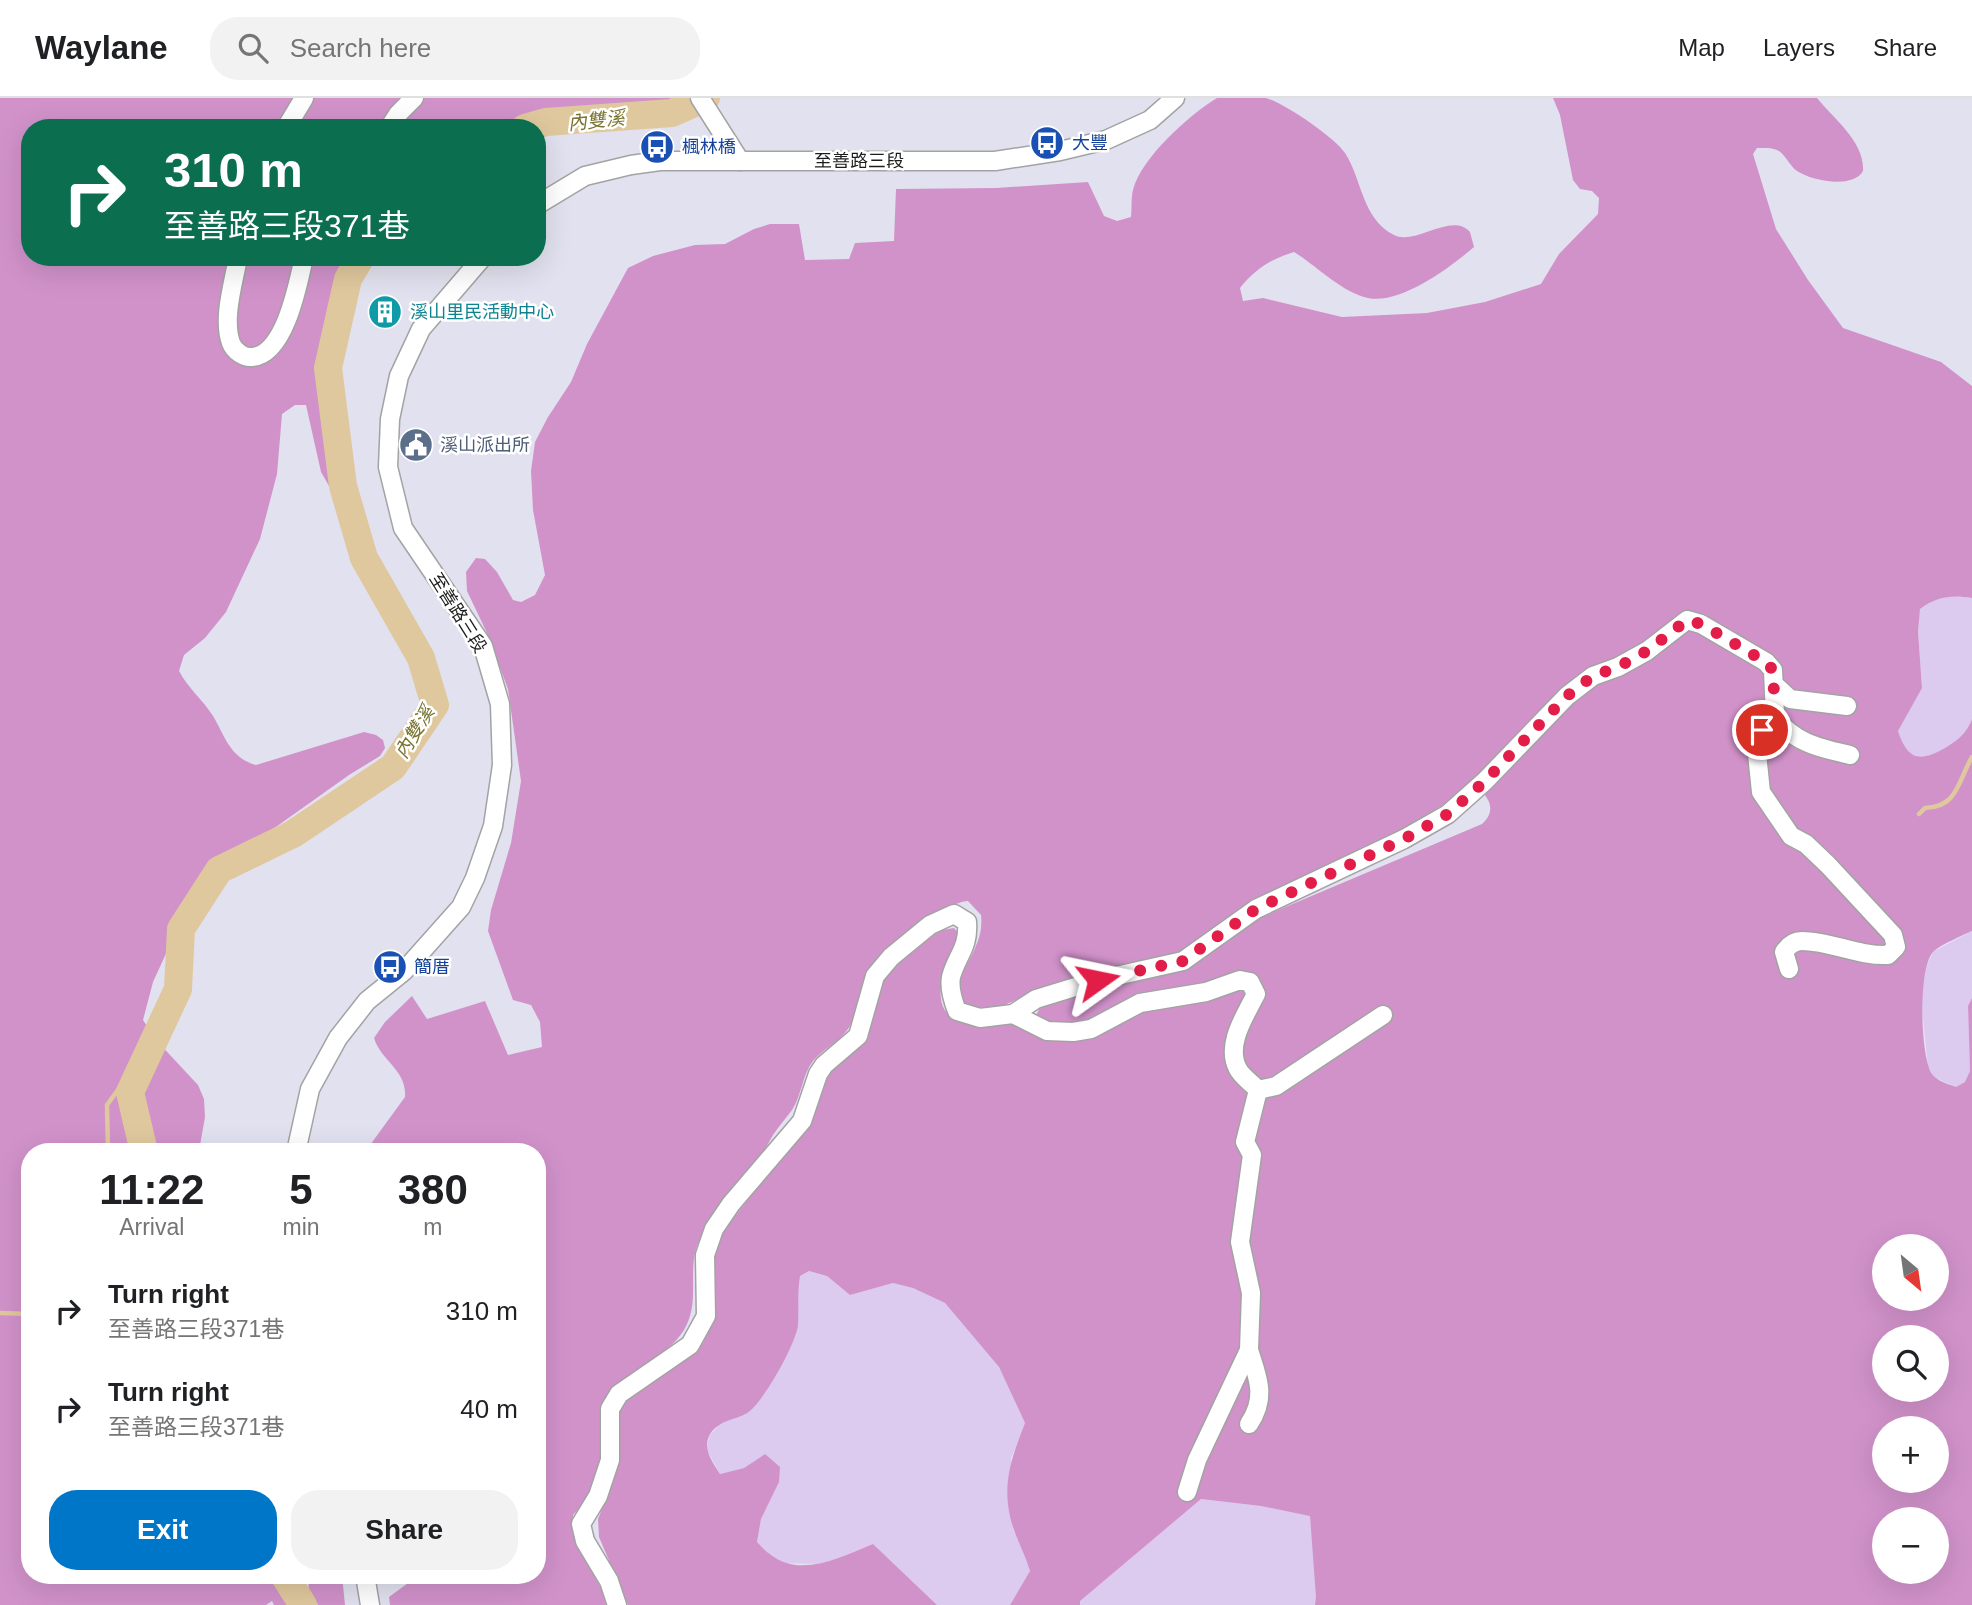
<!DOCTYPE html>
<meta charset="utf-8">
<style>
body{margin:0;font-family:Helvetica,"Noto Sans TC",sans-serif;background:#f2f2f2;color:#202124;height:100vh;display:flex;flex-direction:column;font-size:26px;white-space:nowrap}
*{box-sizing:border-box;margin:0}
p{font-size:23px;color:#757577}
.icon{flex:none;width:38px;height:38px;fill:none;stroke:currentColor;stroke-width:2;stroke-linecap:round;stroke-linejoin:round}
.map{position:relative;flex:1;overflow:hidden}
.panel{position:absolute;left:21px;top:1045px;width:525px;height:441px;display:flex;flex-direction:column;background:#fff;border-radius:28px;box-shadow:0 7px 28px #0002}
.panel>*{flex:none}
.top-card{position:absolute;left:21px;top:21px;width:525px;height:147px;border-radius:28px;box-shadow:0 7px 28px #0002;background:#0b6e4f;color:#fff;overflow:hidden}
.needle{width:46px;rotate:151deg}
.controls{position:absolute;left:1872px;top:1136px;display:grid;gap:14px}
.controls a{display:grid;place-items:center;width:77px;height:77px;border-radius:50%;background:#fff;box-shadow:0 7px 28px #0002;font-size:35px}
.pin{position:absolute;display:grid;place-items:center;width:60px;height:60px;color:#fff;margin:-30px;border:4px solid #fff;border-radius:50%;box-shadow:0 2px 7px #0007}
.me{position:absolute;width:77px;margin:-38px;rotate:78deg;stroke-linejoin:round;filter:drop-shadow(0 0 5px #0008)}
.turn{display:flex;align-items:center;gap:24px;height:147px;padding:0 28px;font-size:32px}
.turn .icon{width:91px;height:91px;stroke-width:2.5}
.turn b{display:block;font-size:49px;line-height:60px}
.eta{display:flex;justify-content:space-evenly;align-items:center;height:119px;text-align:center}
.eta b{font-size:42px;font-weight:600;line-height:49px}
.cta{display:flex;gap:14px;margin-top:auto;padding:14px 28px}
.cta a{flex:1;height:80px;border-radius:28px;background:#0076c9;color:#fff;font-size:28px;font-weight:600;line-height:80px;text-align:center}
.cta a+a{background:#f2f2f2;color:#202124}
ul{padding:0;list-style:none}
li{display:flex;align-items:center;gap:21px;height:98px;padding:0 28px}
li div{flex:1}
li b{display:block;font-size:26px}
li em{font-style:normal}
header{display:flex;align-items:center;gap:42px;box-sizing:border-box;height:98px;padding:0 35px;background:#fff;border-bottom:2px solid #e0e0e0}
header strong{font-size:33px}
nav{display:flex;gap:38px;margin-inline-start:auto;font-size:24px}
.search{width:490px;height:63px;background:#f2f2f2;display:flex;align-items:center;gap:18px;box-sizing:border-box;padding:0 24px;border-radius:28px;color:#757577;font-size:26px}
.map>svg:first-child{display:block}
.farmland{fill:#dccaef}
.forest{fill:#d192ca;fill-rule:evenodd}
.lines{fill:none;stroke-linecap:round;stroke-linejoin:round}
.stream{stroke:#e0c89e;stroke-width:4.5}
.river{stroke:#e0c89e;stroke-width:28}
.minor-casing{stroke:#a3a3a3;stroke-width:21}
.minor{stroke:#fff;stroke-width:18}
.route{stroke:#e11d48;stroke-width:12;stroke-dasharray:0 21.6}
.labels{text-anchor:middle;stroke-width:5;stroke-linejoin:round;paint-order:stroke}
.transit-label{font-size:18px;fill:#164399;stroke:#fff;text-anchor:start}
.street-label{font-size:18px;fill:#1c1c1c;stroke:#fff}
.culture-label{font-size:18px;fill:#0d838f;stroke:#fff;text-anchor:start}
.service-label{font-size:18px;fill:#4e5e75;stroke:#fff;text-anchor:start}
.water-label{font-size:19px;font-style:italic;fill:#7a7431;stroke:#fff}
</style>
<header>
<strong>Waylane</strong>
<div class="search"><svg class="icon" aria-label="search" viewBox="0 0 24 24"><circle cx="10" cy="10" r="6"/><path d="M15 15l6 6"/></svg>Search here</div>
<nav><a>Map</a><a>Layers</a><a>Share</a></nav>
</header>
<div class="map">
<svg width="1972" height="1507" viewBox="0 0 1972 1507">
<rect width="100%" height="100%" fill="#e2e1ef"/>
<g class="farmland">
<path d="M1952,497L1972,500V621L1969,629L1958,643L1932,658L1921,660L1910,655L1903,646L1898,633L1922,589L1918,534L1920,511L1937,500Z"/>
<path d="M1972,833V900L1968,908L1970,973L1965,984L1956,989L1934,979L1928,968L1921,898L1927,868L1933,854Z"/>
<path d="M809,1173L827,1178L850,1197L893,1185L913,1190L945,1205L999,1269L1025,1325L1011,1360L1013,1432L1026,1457L1030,1473L1010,1507H937L873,1446L822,1466L784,1465L768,1457L757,1444L761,1421L779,1384L765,1356L744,1370L720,1376L707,1352L709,1338L723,1323L749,1314L785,1260L795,1240L798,1227L796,1198L800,1178Z"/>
<path d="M1201,1401L1261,1408L1310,1417L1317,1499L1315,1507H1080L1079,1503Z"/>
</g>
<g class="forest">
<path d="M0,0H682L680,4L671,9L543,16L517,22L507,30H30V159H370L357,181L344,237L341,271L356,390L355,405L340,407L321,374L306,307H295L282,316L277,376L260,441L226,514L205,540L184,557L179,573C188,590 203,602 213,618C225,638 230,660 256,667L364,634L376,637L383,642L385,650L380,658L349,677L225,765L186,812L153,884L143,922L156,942L198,987L204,1001L205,1019L199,1053L30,1054V1477H273L290,1507H274L272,1503L266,1507H0Z"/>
<path d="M1217,0C1231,0 1252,0 1266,0C1284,5 1334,39 1345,55C1362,81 1362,121 1394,137C1415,148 1452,113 1470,134L1474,149C1451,169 1400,207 1368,200C1341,194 1317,168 1294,154C1271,161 1255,171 1240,190L1243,203L1263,200L1342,219L1427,215L1485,204L1541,186L1559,156L1598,116L1599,100L1592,93L1580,91L1573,82L1560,17L1553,0H1817C1834,21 1865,44 1863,73C1853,91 1812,83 1797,73C1790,68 1786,58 1779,53C1772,49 1764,50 1757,50L1753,56L1776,131L1808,182L1843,230L1941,264L1972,288V500C1951,497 1938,498 1920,511L1918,534L1922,590L1898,633C1908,663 1920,664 1945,650C1957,643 1967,635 1972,621V833C1963,837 1940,847 1933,854C1918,870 1920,959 1932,976C1937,983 1948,986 1956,989L1965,984L1970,973L1968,908L1972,900V1507H1315L1316,1499L1310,1418L1261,1408L1201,1401L1080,1503V1507H1010L1030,1473C1026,1459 1019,1446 1014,1432C1000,1392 1010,1363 1025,1325L999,1269L945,1205L913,1190L893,1185L850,1197L827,1178L809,1173L800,1178C797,1196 799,1209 798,1227C797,1244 765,1300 751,1312C739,1323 722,1319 710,1336C702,1350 712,1364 720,1376L744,1370L765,1356L780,1369L779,1384L761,1421L757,1444C792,1485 831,1463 873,1446L937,1507H628L599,1439L598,1421L604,1406L619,1347L618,1315L632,1296L691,1256L703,1245L715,1218L712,1173L715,1153L725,1131L811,1020L821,985L829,969L840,957L861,940L877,890L893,866L915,848L942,832L954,830L960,837C953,854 943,871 941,889C936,932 979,924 1006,923C1016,922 1024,923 1034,921L1041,908L1106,888L1175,871L1198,861L1257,821L1482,726C1493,716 1493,705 1482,694L1468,692L1356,758L1306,779L1240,816L1210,839L1174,859L1088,877L1029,896L998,910L967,909C950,882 968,871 977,845C981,836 982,827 981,817L968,803C941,805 886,850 870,872C856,891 860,915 848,931C839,944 823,951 813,963C802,977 802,997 792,1012C786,1020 779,1028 773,1037C766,1049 760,1062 751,1073C734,1096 714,1115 700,1141C685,1171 702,1201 684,1232C665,1263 622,1271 608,1304C600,1322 603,1342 600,1361C598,1382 588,1402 573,1417L575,1442L602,1492L606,1507H390L389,1499L419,1477H537V1054H365L405,999C407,972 381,963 374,940L385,924L412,898L427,921L485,903L508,957L542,949L540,924L531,907L513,902L488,833L491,812L511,745L521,683L508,591L487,535L467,493L466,474L476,460L485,461L497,474L513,502L521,504L535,497L545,477L533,412L531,373L535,344L548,319L571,284L587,246L628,170L653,158L695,147L725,146L754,131L770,126H799L805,162L849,161L855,145L894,143L896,91L996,90L1088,84L1104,118L1117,123L1131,119C1132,110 1131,100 1133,92C1141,60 1189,17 1217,0ZM1885,1148H1937V1200H1885ZM1885,1239H1937V1292H1885ZM1885,1330H1937V1382H1885ZM1885,1421H1937V1474H1885Z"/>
<path d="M310,1477H342L345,1507H318L309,1493L308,1479Z"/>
</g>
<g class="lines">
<g class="stream">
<path d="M1919,716L1925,710C1958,709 1958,683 1972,659"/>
<path d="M108,1054L107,1007L156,939"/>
<path d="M0,1215L30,1216"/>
</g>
<g class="river">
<path d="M525,30L546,24L672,15L706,0"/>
<path d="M144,1054L130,994L178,891L181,831L219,772L293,736L393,669L435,607L421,560L364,460L343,388L328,270L348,181L361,159"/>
<path d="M284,1477L303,1507"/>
</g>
<g class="minor-casing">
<g id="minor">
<path d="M700,0L740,63"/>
<path d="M286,30L304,0"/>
<path d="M389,30L398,16L414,0"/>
<path d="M537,107L585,78L631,67L660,63H995L1060,53L1106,42L1150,22L1175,0"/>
<path d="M238,159C234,184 222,220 231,245C234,253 244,260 252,259C285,257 298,186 304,159"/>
<path d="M1775,587L1790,601L1847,608"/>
<path d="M1775,619C1794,645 1820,650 1850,657"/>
<path d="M1013,916L1047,933L1073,934L1091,931L1140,905L1206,894L1240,882L1250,884L1256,896C1245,918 1225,947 1238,971C1242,979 1252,985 1258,992L1245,1044L1252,1057L1240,1144L1251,1195L1249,1252L1197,1362L1187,1394"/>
<path d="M1258,992L1276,988L1383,917"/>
<path d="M296,1054L310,991L338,940L367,903L404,873L461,809L475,780L493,728L502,667L500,606L483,548L403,430L388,369L390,321L399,278L421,231L483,159"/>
<path d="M1249,1326C1267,1299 1258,1280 1249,1252"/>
<path d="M365,1477L370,1507"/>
<path d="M617,1507L609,1483L585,1443L581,1426L598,1398L610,1362V1311L619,1296L690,1247L706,1218L705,1157L714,1131L731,1106L802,1023L818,976L824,967L858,938L875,878L891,859L930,827L954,816L967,824C969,850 957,857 951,879C949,890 953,903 957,913L980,920L1013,916L1036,901L1098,882L1183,863L1256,811L1404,741L1448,716L1485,683L1567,598L1593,578L1618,569L1647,553L1687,522L1701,526L1766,564L1773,572L1775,619L1762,632L1756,646L1761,694L1791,738L1806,746L1828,767L1893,837L1896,849L1888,857C1857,858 1830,843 1802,843C1794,843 1788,848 1784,854L1789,871"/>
</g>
</g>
<use href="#minor" class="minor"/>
</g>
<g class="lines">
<path class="route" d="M1098,882L1183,863L1256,811L1404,741L1448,716L1485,683L1567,598L1593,578L1618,569L1647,553L1687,522L1701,526L1766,564L1773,572L1775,619L1762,632"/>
</g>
<defs>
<g id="bus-disc" transform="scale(1.75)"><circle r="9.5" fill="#1a4fb4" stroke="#fff"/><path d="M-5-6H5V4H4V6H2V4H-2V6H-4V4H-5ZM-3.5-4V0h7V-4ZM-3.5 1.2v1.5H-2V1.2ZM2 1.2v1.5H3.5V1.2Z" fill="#fff"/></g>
<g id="building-disc" transform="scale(1.75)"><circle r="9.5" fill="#0f9aa8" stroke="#fff"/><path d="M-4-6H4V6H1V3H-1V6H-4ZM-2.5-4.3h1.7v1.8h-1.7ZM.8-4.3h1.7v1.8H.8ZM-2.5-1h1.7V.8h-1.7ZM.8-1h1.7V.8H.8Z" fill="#fff"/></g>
<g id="civic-disc" transform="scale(1.75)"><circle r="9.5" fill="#5c6f8a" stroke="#fff"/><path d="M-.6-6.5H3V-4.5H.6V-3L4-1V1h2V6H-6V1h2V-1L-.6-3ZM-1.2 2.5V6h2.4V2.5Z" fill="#fff"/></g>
</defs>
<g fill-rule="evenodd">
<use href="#bus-disc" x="1047" y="45"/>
<use href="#bus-disc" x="657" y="49"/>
<use href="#building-disc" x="385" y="214"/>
<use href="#civic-disc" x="416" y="347"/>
<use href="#bus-disc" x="390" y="869"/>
</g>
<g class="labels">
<g class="transit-label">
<text x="1072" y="51">大豐</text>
<text x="682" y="55">楓林橋</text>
<text x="414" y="875">簡厝</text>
</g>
<g class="street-label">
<text x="859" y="69">至善路三段</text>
<text transform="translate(458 515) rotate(58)" y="6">至善路三段</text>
</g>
<g class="culture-label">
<text x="410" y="220">溪山里民活動中心</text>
</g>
<g class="service-label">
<text x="440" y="353">溪山派出所</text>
</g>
<g class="water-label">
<text transform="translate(596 22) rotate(-6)" y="7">內雙溪</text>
<text transform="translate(414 634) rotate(-59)" y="7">內雙溪</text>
</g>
</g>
</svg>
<div class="controls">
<a><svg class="needle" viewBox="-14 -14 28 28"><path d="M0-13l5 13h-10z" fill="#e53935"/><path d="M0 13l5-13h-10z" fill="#757577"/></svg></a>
<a><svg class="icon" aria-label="search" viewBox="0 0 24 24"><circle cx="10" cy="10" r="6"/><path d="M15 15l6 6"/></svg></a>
<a>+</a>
<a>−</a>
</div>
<div class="pin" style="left:1762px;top:632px;background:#d93025"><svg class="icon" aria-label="arrive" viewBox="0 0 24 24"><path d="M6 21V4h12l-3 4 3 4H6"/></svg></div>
<svg class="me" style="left:1098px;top:882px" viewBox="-20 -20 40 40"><path d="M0-17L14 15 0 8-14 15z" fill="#e11d48" stroke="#fff" stroke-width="4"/></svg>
<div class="top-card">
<div class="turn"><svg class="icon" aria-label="right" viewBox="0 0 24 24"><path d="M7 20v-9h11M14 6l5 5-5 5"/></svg><div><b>310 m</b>至善路三段371巷</div></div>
</div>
<section class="panel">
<div class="eta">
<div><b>11:22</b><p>Arrival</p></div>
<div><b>5</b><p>min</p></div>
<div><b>380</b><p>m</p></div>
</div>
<ul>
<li><svg class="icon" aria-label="right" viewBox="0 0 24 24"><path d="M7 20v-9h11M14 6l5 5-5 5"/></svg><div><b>Turn right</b><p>至善路三段371巷</p></div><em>310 m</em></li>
<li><svg class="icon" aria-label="right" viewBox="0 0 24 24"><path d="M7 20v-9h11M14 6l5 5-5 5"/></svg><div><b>Turn right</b><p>至善路三段371巷</p></div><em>40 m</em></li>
</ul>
<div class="cta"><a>Exit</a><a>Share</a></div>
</section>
</div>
